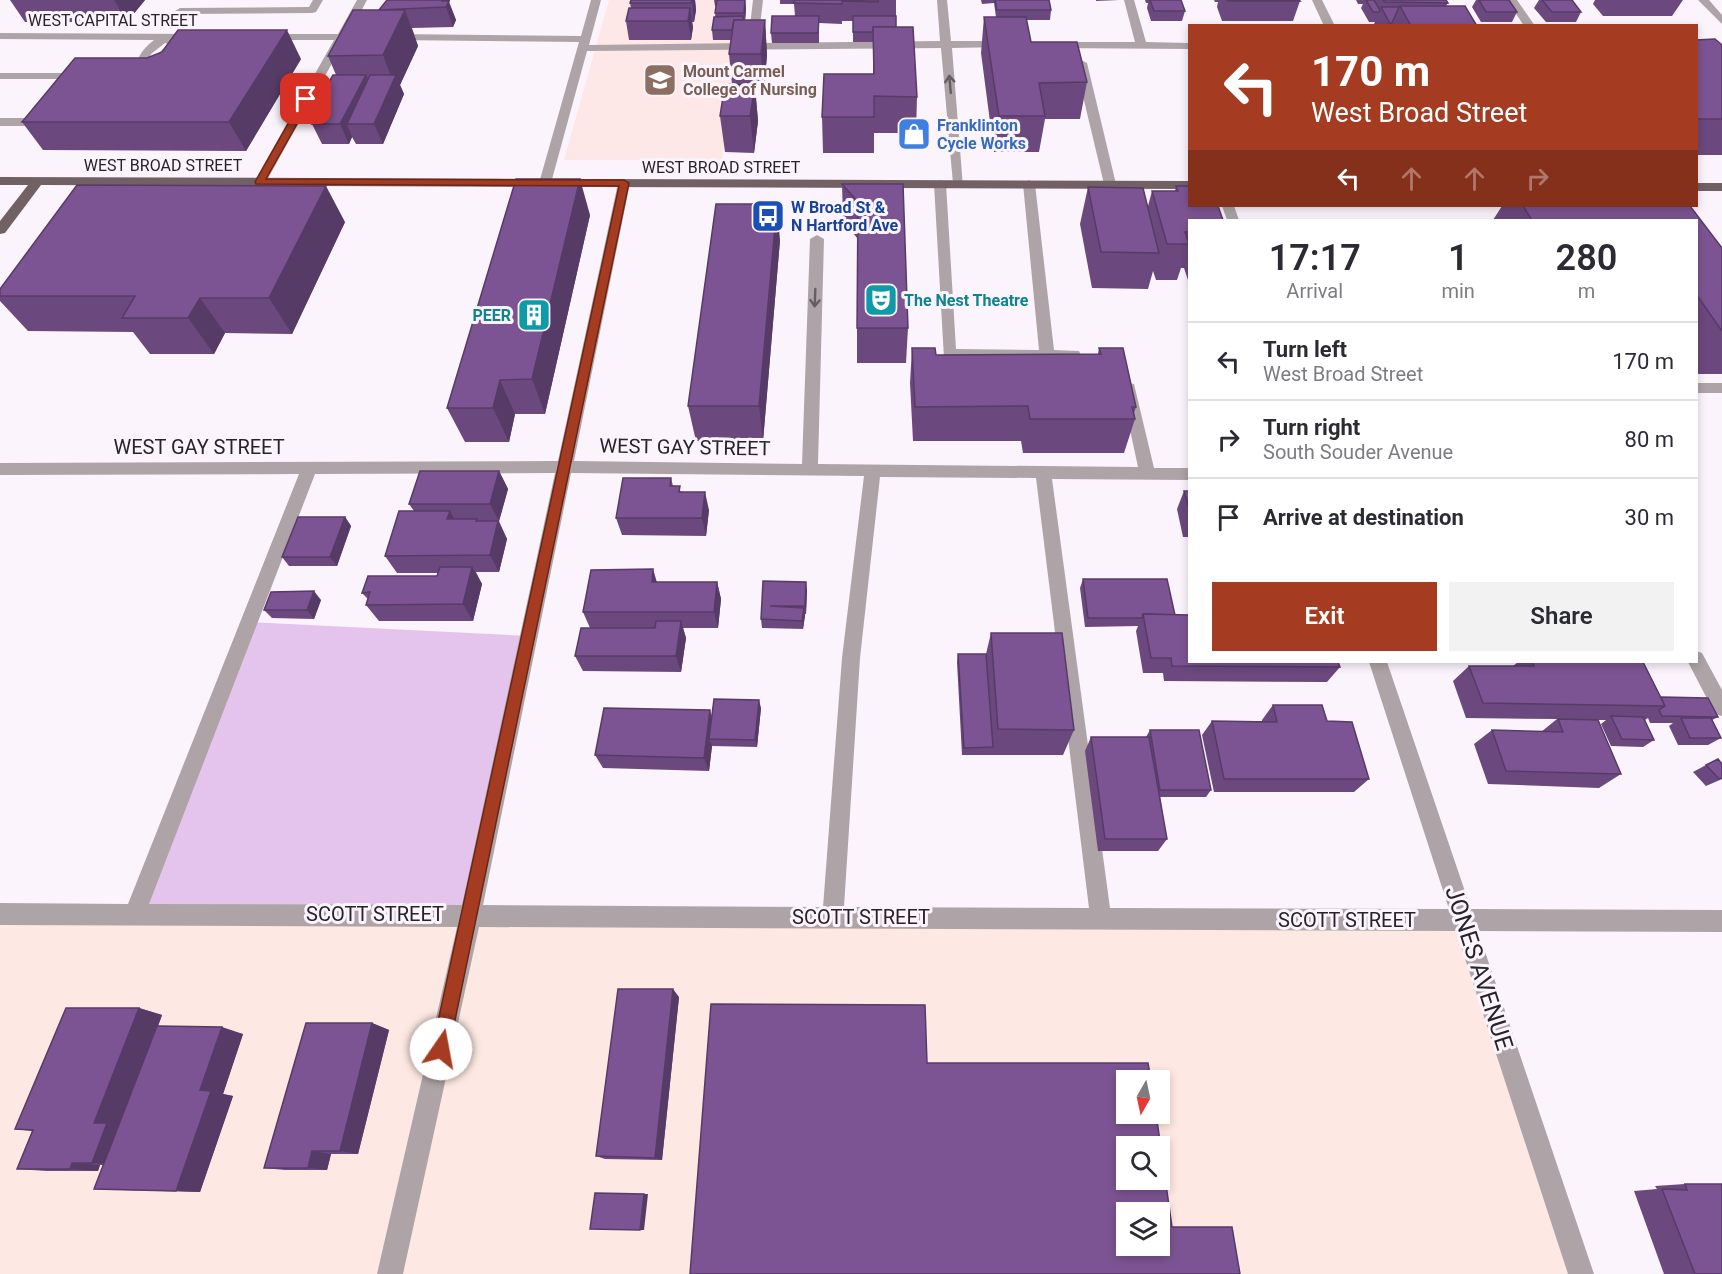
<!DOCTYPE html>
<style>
body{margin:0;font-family:Roboto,sans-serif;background:#f2f2f3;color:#2b2b33;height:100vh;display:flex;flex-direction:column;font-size:22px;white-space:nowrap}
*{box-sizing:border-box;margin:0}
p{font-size:20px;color:#7c7c81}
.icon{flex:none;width:33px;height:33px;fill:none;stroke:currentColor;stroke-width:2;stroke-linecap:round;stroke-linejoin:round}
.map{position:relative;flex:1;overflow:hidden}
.drawer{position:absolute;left:1188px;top:219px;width:510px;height:444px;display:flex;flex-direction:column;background:#fff;border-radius:0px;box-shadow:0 3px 9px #0003}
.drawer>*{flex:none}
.guide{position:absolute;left:1188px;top:24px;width:510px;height:183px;border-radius:0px;box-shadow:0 3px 9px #0003;background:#a53c21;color:#fff;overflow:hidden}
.needle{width:39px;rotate:189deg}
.controls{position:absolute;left:1116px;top:1070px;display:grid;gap:12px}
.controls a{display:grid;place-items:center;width:54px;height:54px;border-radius:0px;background:#fff;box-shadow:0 3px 9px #0003;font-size:30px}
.pin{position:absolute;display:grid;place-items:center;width:51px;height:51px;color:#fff;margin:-26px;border-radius:12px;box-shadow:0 3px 9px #0006}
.me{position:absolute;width:66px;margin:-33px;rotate:12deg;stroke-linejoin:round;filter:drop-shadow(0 0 4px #0008)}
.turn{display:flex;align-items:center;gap:21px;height:126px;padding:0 24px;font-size:27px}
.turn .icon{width:78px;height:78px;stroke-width:2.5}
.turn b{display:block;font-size:42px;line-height:51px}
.lanes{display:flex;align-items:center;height:57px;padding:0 24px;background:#0003;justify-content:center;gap:30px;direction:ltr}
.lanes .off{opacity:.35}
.eta{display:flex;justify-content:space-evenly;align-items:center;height:102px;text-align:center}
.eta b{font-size:36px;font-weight:600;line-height:42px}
.cta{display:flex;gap:12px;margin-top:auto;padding:12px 24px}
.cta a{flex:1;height:69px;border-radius:0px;background:#a53c21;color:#fff;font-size:24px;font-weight:600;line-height:69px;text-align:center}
.cta a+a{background:#f2f2f3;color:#2b2b33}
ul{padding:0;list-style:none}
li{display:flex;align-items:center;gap:18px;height:78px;padding:0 24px;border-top:2px solid #e1e1e2}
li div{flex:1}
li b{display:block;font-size:22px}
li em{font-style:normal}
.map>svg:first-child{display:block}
.industrial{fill:#fde8e3;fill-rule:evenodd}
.education{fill:#fde7e7}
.green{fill:#e4c3ec}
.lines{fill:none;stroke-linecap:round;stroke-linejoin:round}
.minor{fill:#aea4a7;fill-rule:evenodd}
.major{fill:#716165;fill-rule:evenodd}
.wall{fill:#6b487e}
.shaded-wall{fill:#573b67}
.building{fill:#7c5493;stroke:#573b67;stroke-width:1.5;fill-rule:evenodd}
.oneway{stroke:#645d62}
.route{fill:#a53c21;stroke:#6b2715;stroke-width:1.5}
.labels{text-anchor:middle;stroke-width:6;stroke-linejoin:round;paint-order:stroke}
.far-street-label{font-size:16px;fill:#272329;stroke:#fbf4fd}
.far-education-label{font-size:16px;font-weight:bold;fill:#785e54;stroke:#fbf4fd;text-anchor:start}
.far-shop-label{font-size:16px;font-weight:bold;fill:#366cbe;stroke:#fbf4fd;text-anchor:start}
.far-transit-label{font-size:16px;font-weight:bold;fill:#164399;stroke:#fbf4fd;text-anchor:start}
.far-culture-label{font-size:16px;font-weight:bold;fill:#0d838f;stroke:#fbf4fd;text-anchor:start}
.street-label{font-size:20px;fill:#272329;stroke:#fbf4fd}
.near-street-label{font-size:24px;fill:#272329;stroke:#fbf4fd}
</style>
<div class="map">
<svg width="1722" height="1274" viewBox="0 0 1722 1274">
<rect width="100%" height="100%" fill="#fbf4fd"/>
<path class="industrial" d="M0,914L1464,921L1581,1274H0ZM1126,1080H1160V1113H1126ZM1126,1146H1160V1179H1126ZM1126,1212H1160V1245H1126Z"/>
<path class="education" d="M609,0H744L722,160H564Z"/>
<path class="green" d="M248,622L530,636L471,914L134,915Z"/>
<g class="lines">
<g class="minor">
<path d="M313,0H323L316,12L312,13L180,14L175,11L180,8L309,7Z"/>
<path d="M357,0H367L349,34H361L366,37L361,40H345L266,182L264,185H256L254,182L334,40H266L261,37L266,34H338Z"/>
<path d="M591,0H601L589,45L748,43L753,0H763L758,43L940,41L937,0H947L951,41H1004L1010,44L1004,47L952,48L963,187L959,188L953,184L941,48L587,51L551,183L545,187L539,183L579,42L392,40L387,37L392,34L581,36Z"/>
<path d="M1124,0H1134L1146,42L1190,43V49L1053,48L1047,45L1053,42H1135Z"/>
<path d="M1312,0H1322L1335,26H1324Z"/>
<path d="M1507,0H1517L1535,26H1524Z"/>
<path d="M1698,0H1709L1722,15V24Z"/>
<path d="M0,33L196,34L201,37L196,40H176L180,44L164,63L140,78L134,75C135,60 142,49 154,40L0,39ZM165,43L168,44L147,65L151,54Z"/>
<path d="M1081,60L1087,63L1116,184L1110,188L1104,184L1075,63Z"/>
<path d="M0,73H82L88,76L82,79H0Z"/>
<path d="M0,118H46L52,122L46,126H0Z"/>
<path d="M624,179L630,183L574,461L802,464L810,239L817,235L824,239L818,464L1138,467L1121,388L1129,383L1134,384L1154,468H1190V480L1052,479L1110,908L1449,909L1369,662H1387L1471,909L1722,910V932L1478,931L1594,1274H1568L1456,931L479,927L403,1274H377L457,927L0,925V903L128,904L299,474L0,475V463L558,461L618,183ZM555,473L462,905L149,904L315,474ZM571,473L864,476L842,658L823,907L483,905ZM880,477L1036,478L1089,908L844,907L860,658Z"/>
<path d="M940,180L946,184L956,349L1039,350L1023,184L1029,180L1035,184L1054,350L1079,351L1081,355L1079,359L944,358L934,184Z"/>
<path d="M1222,206H1234L1239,220H1227Z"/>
<rect x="1696" y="383" width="26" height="10"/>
<path d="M1696,651L1702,653L1722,690V716L1715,714L1688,662H1696Z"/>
</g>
<g class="major">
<path d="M0,177L1190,181V189L41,185L5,233L0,234V221L28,185H0Z"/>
<rect x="1696" y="183" width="26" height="8"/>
</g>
</g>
<g class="wall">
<path d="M10,0H145L127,22H25Z"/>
<path d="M387,0H450L449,2L456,20L453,27L412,28L418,46L400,85L404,94L383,144H356L352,137L349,144H322L312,124L323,104L320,98L336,75L328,56L380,10Z"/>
<path d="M695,0L696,10L694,22H692L693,27L691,40H629L626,21L631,8L630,3Z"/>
<path d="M714,0H745L746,9L745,20H765L767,55L764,90H755L758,121L754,153L725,152L720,116L732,84L729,54L731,40H713L712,30L715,17L716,6H715Z"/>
<path d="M780,0H896V27L917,97L916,133H874V153H823L822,117L873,74V42H853V21H842V24L819,23V43H772L771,33L795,16L794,4H780Z"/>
<path d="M981,0H1049L1051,10L1050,20H1026L1031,42L1087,82L1080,119H1045L1039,152H994L981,53L984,17H996L994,3L982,4Z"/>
<path d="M1096,0H1119L1096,1Z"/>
<path d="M1145,0H1181L1185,11L1182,21H1151L1147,8L1148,3H1146Z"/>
<path d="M1214,0H1299L1300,1L1293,21H1222L1217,7L1218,2H1215Z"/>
<path d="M1356,0H1446L1448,3L1446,6L1477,26H1373L1375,22H1369L1361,8L1363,4H1358Z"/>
<path d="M1476,0H1509L1517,12L1512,22H1481L1472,7Z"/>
<path d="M1539,0H1572L1581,12L1576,22H1546L1534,8Z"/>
<path d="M1595,0H1683L1672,16H1603L1593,4Z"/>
<path d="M1696,40L1722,45V155H1696Z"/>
<path d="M147,58L301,59L246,151L43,150L22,122Z"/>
<path d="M842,184H903L908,328L906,363H857V238L843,220Z"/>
<path d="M1176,186L1190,220V286L1184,268H1181L1177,280H1156L1153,271L1148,289L1092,288L1080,224L1088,187L1148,206L1152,191H1175Z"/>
<path d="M1502,206H1690L1722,248V374H1696V220H1493Z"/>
<path d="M590,215L545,414H515L509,442H465L447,408Z"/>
<path d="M345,222L292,334L225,333L214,354H150L133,332L28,331L0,301V289Z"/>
<path d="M780,240L763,441H696L688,406Z"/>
<path d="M912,348L936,355L1098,354L1099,348L1136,407L1134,413L1135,419L1124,453H1023L1021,441H913L910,383Z"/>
<path d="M499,471L508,489L499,521L507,539L499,572H476L482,584L473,621H379L366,605L368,599L362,593L437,576L438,573H397L385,556L414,511L409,504Z"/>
<path d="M671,478L673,486L709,510L706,536L622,535L616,518Z"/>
<path d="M1184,491H1190V537H1183L1177,509Z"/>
<path d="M345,517L351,526L337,566H289L282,557Z"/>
<path d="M1083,579L1175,615L1340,667L1327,682L1164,681L1163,673H1143L1136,631L1138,626L1085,627L1080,588Z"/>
<path d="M657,582H717L721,599L718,628H683L686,638L681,672L583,671L575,656L590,628L583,612Z"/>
<path d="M807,590L806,614H805L803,629L762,628L761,619Z"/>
<path d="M321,600L314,619L272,618L264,610Z"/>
<path d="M991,633L1074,730L1063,755H962L957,662L958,654H986Z"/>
<path d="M1518,662H1643L1661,697L1718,717L1712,720L1721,738L1708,745H1678L1669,726L1673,723H1650L1648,718L1645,720L1654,740L1643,747L1611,746L1601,724L1606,720H1572L1621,774L1599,788L1488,784L1474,744L1492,730L1541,732L1557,719L1466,718L1453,681L1469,666H1513Z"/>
<path d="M1273,705L1327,721L1369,779L1354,792H1214L1202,735L1212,721H1262V720Z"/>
<path d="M761,708L757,747L712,746L709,771L603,768L595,755L712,717Z"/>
<path d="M1150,730L1211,790L1206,797H1160L1167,839L1158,851H1098L1085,751L1091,737H1146Z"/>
<path d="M1722,764V779L1706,786L1693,772L1706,765Z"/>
<path d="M679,997L662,1160L605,1159L596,1156Z"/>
<path d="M139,1008L162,1015L158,1026L243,1034L223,1094L233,1096L200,1192L122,1190L94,1189L103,1165H100L98,1171H47L17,1169L32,1131L15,1129Z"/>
<path d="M372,1023L389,1030L358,1154H331L327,1170H285L264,1168Z"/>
<path d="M1685,1184L1722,1274H1664L1634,1191L1657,1189L1655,1186Z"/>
</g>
<g class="shaded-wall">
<path d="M114,0H145L127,22Z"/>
<path d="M442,0H450L449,2L456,20L453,27L446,7H444Z"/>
<path d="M692,0H695L696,10L694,22Z"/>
<path d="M745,0L746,9L745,22L744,13Z"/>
<path d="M690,8L693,27L691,40L688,21Z"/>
<path d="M405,10L418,46L400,85L404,94L383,144L374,124L393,82L383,55Z"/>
<path d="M765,20L767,55L764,90L761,54Z"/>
<path d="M287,30L301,59L246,151L229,122Z"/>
<path d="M366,75L374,94L347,124L352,137L349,144L340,124Z"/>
<path d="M755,85L758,121L754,153L750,116Z"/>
<path d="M580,179L590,215L545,414L532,379Z"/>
<path d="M326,186L345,222L292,334L269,298Z"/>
<path d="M777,204L780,240L763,441L759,406Z"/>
<path d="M200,298L225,333L214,354L188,318Z"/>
<path d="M500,380L515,414L509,442L493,408Z"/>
<path d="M499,471L508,489L499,521L490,504Z"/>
<path d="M705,492L709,510L706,536L702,518Z"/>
<path d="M450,511L460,529L447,519Z"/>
<path d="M345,517L351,526L337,566L330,557Z"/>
<path d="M498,521L507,539L499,572L490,555Z"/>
<path d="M472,567L482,584L473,621L463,604Z"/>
<path d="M653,569L658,586L652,582Z"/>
<path d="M717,582L721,599L718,628L714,612Z"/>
<path d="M806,582L807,590L806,614L805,606Z"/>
<path d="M314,591L321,600L314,619L307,610Z"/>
<path d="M804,608L805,616L803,629L802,621Z"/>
<path d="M681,621L686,638L681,672L676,656Z"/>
<path d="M759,700L761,708L757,747L755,740Z"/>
<path d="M710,710L714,725L709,739L712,746L709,771L704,758Z"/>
<path d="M673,989L679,997L662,1160L655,1158Z"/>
<path d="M139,1008L162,1015L122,1125L119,1165L92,1163L94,1123Z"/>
<path d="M372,1023L389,1030L358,1154L340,1151Z"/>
<path d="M222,1027L243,1034L223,1094L233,1096L200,1192L176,1191L200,1090Z"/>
<path d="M312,1151L331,1154L327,1170L308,1168Z"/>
<path d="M72,1163L100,1165L98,1171L70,1169Z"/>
<path d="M644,1194H648L644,1230H640Z"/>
</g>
<g class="building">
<path d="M387,0H442V1H449L446,7L379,10Z"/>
<path d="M631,0H692L691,3H630Z"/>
<path d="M717,0H745L744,13H715Z"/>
<path d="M795,0H878V2L842,1V4L794,3Z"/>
<path d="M995,0H1049L1051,10H997Z"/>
<path d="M1150,0H1181L1185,11H1154Z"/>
<path d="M1227,0H1299L1300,1H1228Z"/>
<path d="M1366,0H1374L1380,10L1379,12H1373Z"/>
<path d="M1383,0H1446L1448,3L1385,2Z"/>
<path d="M1479,0H1509L1517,12H1486Z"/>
<path d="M1542,0H1572L1581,12H1552Z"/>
<path d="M1400,6H1465L1477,26H1411Z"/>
<path d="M1381,7H1399L1391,25Z"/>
<path d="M629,8H690L688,21H626Z"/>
<path d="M353,10H405L383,55L328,56Z"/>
<path d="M743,16V20H734L732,30H712L714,17Z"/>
<path d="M772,16H819L818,33H771Z"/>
<path d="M853,16H896V27H873V32H853Z"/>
<path d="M984,17H1026L1031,42H1077L1087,82L1039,83L1045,116H999Z"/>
<path d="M734,20H765L761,54H729Z"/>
<path d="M873,27H913L917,97L874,96V117H822L824,74H874Z"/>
<path d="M178,30H287L229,122H22L75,58H147L162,52Z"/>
<path d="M1715,39L1722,45V119H1696V40Z"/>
<path d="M333,75H366L340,124H312L327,98H320Z"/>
<path d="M370,75H396L374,124H347Z"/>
<path d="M725,84L755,85L750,116H720Z"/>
<path d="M516,179H580L532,379L500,380L493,408H447Z"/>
<path d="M842,184H903L908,328H857L858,202Z"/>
<path d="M77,185L326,186L269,298H200L188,318H122L135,296H0V289Z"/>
<path d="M1176,186H1190V206H1218L1223,220H1190V232H1185L1189,244H1167L1152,191H1178Z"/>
<path d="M1088,187L1143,188L1159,253L1101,252Z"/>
<path d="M716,204H777L759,406H688Z"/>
<path d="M1523,206H1690L1722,248V331L1696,294V220H1532Z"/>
<path d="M912,348H935L936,355L1101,354L1099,348H1123L1136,407H1132L1135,419H1030L1028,406L915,407Z"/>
<path d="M420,471H499L490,504H409Z"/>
<path d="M623,478H671L670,486H680L679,492H705L702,518H616Z"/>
<path d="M1184,491H1190V512Z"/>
<path d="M399,511H450L447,519H477L476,521H498L490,555L385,556Z"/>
<path d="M298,517H345L330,557H282Z"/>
<path d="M440,567H472L463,604L366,605L370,592L362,593L368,576H437Z"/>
<path d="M653,569L652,582H717L714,612H583L591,570Z"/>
<path d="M1083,579H1167L1175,615L1143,614L1142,618H1088Z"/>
<path d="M763,581L806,582L805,606H770L804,608L802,621L761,619Z"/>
<path d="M314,591L307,610H264L271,592Z"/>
<path d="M1143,614L1190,615V662H1338L1340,667L1172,666L1171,658H1151Z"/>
<path d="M656,621H681L676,656H575L581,628H655Z"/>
<path d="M991,633H1062L1074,730L998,729Z"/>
<path d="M958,654H986L993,747L964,748Z"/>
<path d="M1532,662H1643L1665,706L1483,703L1469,666H1534Z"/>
<path d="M1661,697L1708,698L1718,717L1662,716L1659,710L1665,706Z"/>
<path d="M714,699L759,700L755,740L709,739Z"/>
<path d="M1273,705H1322L1327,721L1352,722L1369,779H1224L1212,721L1277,722Z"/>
<path d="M604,708L710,710L704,758L595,755Z"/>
<path d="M1611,716L1643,717L1654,740L1622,739Z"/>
<path d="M1681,718H1711L1721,738H1690Z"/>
<path d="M1558,719L1598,720L1621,774L1506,771L1492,730L1563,732Z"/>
<path d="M1150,730H1199L1211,790H1160Z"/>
<path d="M1091,737H1149L1167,839H1105Z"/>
<path d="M1718,759L1722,764V778L1719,779L1706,765Z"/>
<path d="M618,989H673L655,1158L596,1156Z"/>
<path d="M711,1004L925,1005L927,1063H1148L1151,1080H1126V1113H1156L1172,1227H1232L1240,1274H690ZM1126,1146H1160V1179H1126ZM1126,1212H1160V1245H1126Z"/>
<path d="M66,1008H139L94,1123H107L92,1163H72L70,1169H17L33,1130L15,1129Z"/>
<path d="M306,1023H372L340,1151H312L308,1168H264Z"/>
<path d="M157,1026L222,1027L200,1090L211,1091L176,1191L94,1189Z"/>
<path d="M1685,1184H1722V1274H1695L1662,1189L1687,1190Z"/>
<path d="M595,1193L644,1194L640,1230L590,1229Z"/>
</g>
<defs><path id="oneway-shaft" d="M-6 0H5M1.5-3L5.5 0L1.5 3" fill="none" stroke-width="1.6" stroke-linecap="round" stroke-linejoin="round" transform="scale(1.5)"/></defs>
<g class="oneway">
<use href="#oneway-shaft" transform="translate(950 84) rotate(-95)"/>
<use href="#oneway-shaft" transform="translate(815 298) rotate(92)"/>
</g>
<path class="route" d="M306,96L311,99L266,179L624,180L629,183L449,1049L447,1055L441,1058L435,1055L432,1049L619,186L256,184L255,182L302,99Z"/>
<defs>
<g id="university-square" transform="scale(1.725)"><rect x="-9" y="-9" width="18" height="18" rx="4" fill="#8d6e63" stroke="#fbf4fd"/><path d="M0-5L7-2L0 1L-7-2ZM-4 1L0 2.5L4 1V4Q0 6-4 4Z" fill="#fff"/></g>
<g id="shop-square" transform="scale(1.725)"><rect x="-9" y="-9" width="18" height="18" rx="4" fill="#3f7fe0" stroke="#fbf4fd"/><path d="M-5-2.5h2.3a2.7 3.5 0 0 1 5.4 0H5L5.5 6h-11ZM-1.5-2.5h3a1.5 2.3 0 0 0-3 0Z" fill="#fff"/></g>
<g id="bus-square" transform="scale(1.725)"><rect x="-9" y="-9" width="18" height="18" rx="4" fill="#1a4fb4" stroke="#fbf4fd"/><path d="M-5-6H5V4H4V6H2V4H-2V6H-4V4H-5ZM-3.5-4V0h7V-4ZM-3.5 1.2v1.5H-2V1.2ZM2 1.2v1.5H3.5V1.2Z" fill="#fff"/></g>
<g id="theatre-square" transform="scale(1.725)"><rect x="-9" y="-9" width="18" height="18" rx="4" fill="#0f9aa8" stroke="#fbf4fd"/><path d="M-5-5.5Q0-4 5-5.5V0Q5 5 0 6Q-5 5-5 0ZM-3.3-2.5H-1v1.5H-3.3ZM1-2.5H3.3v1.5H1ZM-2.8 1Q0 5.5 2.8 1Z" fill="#fff"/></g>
<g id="building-square" transform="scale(1.725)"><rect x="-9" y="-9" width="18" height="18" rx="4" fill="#0f9aa8" stroke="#fbf4fd"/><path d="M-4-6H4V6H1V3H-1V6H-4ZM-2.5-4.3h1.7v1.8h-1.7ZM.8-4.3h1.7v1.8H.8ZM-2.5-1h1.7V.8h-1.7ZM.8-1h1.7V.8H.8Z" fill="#fff"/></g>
</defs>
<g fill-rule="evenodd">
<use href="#university-square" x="660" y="80"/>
<use href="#shop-square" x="914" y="134"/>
<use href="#bus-square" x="768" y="216"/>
<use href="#theatre-square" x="881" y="300"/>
<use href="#building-square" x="534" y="315"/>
</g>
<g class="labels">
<g class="far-street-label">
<text x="113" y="26">WEST CAPITAL STREET</text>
<text x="163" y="171">WEST BROAD STREET</text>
<text x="721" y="173">WEST BROAD STREET</text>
</g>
<g class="far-education-label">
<text x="683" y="77">Mount Carmel<tspan x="683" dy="18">College of Nursing</tspan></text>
</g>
<g class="far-shop-label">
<text x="937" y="131">Franklinton<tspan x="937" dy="18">Cycle Works</tspan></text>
</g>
<g class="far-transit-label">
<text x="791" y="213">W Broad St &amp;<tspan x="791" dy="18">N Hartford Ave</tspan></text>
</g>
<g class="far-culture-label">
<text x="904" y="306">The Nest Theatre</text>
<text x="511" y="321" text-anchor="end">PEER</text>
</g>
<g class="street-label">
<text x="199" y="454">WEST GAY STREET</text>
<text transform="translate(685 447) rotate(1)" y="7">WEST GAY STREET</text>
<text x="375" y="921">SCOTT STREET</text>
<text x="861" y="924">SCOTT STREET</text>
<text x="1347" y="927">SCOTT STREET</text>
</g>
<g class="near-street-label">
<text transform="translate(1479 968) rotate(72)" y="8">JONES AVENUE</text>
</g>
</g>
</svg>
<div class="controls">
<a><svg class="needle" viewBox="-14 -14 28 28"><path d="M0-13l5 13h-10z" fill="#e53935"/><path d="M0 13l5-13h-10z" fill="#7c7c81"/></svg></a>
<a><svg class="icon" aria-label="search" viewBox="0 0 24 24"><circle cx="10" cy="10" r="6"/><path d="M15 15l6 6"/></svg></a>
<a><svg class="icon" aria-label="layers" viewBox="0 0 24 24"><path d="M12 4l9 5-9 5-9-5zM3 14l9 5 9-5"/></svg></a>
</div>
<div class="pin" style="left:306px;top:99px;background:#d93025"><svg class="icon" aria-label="arrive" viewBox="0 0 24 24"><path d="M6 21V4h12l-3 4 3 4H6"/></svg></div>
<svg class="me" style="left:441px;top:1049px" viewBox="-20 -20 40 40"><circle r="19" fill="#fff"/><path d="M0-13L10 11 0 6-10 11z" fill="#a53c21"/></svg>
<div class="guide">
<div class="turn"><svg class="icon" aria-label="left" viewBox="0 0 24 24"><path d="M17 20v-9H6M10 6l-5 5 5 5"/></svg><div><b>170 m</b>West Broad Street</div></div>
<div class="lanes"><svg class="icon" aria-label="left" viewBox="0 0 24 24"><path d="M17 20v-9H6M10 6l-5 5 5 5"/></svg><svg class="icon off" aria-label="ahead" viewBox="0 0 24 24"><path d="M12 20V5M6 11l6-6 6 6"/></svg><svg class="icon off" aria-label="ahead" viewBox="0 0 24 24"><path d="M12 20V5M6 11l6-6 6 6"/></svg><svg class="icon off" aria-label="right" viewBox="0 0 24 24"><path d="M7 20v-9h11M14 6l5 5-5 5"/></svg></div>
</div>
<section class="drawer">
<div class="eta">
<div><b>17:17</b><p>Arrival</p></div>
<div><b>1</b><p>min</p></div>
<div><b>280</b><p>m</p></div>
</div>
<ul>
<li><svg class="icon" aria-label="left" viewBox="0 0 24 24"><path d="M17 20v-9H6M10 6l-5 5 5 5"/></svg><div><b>Turn left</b><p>West Broad Street</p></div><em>170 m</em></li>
<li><svg class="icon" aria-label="right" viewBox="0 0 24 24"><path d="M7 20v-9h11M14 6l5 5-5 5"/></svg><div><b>Turn right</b><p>South Souder Avenue</p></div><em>80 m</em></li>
<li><svg class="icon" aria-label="arrive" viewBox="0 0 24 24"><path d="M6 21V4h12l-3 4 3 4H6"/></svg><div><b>Arrive at destination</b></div><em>30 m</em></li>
</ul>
<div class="cta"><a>Exit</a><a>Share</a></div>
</section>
</div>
